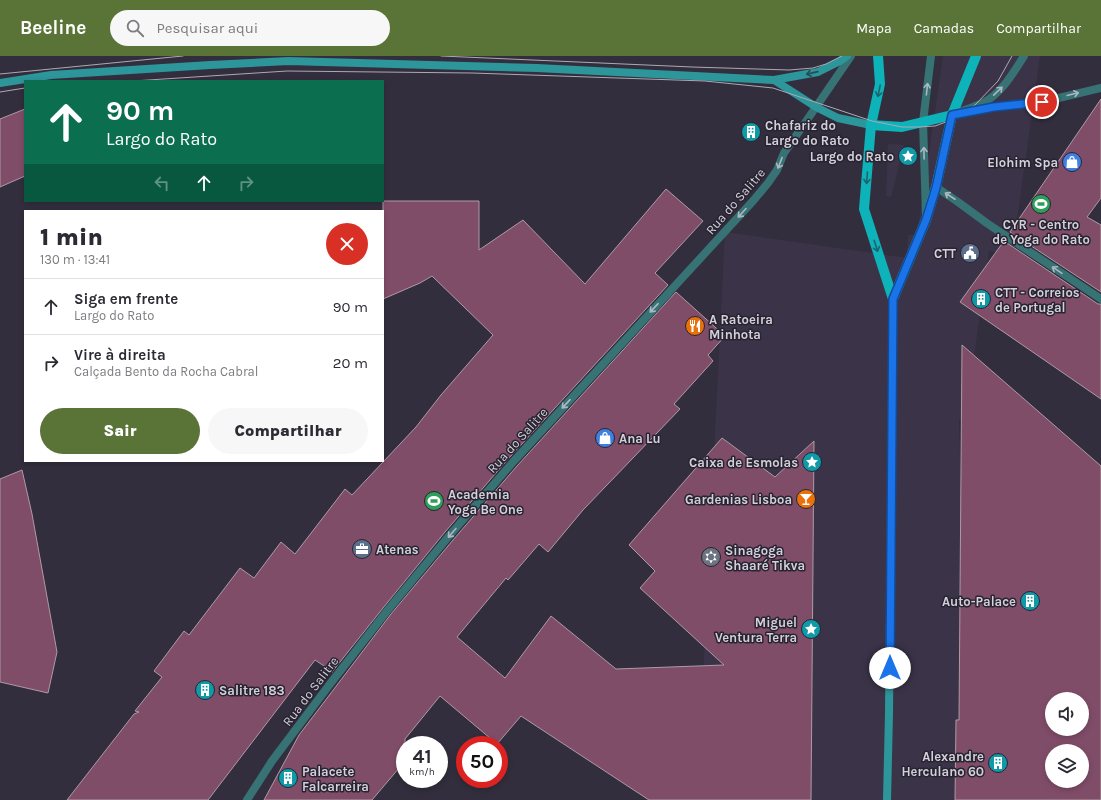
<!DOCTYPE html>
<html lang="pt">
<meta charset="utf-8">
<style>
body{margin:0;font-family:Karla,sans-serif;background:#f7f7f7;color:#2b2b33;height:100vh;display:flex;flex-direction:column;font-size:15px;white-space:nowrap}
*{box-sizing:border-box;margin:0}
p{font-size:13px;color:#7c7c81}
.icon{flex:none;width:22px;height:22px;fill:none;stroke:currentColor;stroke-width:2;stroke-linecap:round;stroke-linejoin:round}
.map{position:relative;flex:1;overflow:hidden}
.sheet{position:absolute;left:24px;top:154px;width:360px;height:252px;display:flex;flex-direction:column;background:#fff;border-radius:0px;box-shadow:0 2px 6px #0003}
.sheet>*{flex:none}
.top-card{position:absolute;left:24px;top:24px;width:360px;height:122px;border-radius:0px;box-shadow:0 2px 6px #0003;background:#0b6e4f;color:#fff;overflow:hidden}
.controls{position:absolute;left:1045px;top:636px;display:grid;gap:8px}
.controls a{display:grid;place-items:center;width:44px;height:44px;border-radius:50%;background:#fff;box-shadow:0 2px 6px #0003;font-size:20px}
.speed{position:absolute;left:396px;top:680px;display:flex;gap:8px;font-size:20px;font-weight:700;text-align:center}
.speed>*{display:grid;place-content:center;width:52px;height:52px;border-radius:50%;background:#fff;box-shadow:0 2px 6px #0003;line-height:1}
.speed small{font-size:10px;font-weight:400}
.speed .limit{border:6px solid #d22;background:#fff;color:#111}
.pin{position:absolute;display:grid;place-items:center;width:34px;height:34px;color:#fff;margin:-17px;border:2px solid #fff;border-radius:50%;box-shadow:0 1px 4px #0007}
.me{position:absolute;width:44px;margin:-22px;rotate:0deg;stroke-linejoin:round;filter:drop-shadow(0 0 3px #0008)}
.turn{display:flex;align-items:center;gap:14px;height:84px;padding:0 16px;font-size:18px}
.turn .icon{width:52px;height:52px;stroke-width:2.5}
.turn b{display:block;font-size:28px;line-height:34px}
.lanes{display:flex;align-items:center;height:38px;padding:0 16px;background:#0003;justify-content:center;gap:20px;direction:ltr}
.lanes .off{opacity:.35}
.round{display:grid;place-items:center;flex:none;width:42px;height:42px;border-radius:21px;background:#f7f7f7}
.summary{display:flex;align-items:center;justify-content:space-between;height:68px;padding:0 16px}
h1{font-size:24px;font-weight:800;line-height:30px}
.cta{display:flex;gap:8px;margin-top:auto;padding:8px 16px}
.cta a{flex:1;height:46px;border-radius:24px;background:#5a7438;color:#fff;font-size:16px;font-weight:800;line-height:46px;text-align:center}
.cta a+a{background:#f7f7f7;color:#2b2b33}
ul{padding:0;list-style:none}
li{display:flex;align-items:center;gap:12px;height:56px;padding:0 16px;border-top:1px solid #e1e1e2}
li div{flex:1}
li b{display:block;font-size:15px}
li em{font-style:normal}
header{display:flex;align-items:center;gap:24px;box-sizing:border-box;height:56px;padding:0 20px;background:#5a7438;color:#fff}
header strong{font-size:19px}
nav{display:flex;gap:22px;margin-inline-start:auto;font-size:14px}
.search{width:280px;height:36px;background:#f7f7f7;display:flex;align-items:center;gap:10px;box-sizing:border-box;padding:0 14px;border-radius:22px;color:#7c7c81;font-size:15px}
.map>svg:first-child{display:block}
.built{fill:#3b3449}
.building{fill:#804d68;stroke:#ae9aa4;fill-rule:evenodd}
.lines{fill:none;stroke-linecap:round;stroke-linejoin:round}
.service{stroke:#377275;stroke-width:8}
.minor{stroke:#377275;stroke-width:8}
.tertiary{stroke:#377275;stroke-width:8}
.secondary{stroke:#2c969b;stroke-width:8}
.primary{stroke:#0eb2b9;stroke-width:10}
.tram{stroke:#aca9b4;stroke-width:1}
.oneway{stroke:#294c57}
.oneway2{stroke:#acb8c1}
.oneway3{stroke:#1c646f}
.route-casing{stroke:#114b97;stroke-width:10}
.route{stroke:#1a73e8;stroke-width:7}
.labels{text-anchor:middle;stroke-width:3;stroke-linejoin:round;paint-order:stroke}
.poi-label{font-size:13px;font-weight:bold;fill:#d3d0da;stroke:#282432;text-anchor:start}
.street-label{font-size:13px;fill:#d3d0da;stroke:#282432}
</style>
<header>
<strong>Beeline</strong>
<div class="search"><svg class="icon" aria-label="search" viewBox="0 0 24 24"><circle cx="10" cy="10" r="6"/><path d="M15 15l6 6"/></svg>Pesquisar aqui</div>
<nav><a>Mapa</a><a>Camadas</a><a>Compartilhar</a></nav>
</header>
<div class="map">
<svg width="1101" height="744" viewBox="0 0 1101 744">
<rect width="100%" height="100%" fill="#322e3d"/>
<g class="built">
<path d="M943,0H1040L1012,199L989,195L965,363H959L961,439L1052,673V725L1085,744H697L725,176L907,202L908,179H917Z"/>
<path d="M888,88L904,89L891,141L886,140Z"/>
</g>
<g class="building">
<path d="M1101,43V142L1087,161L1101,169V236L1010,176Z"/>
<path d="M25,53V120L0,131V63Z"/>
<path d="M666,133L703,165L655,217L668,229L509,402L445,476L383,552L332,616H333L315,604L208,744H67L134,658L139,656L135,655L162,621L154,615L184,575L189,579L240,512L254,522L281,486L295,498L345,433L352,439L416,371L441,339L493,279L432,220L420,227L383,243V145H479V194L523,164L585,228Z"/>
<path d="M1004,185L1098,248H1101V343L960,246Z"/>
<path d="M676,236L725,280L708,299L713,305L674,348L680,353L583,454L548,496L539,488L508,524L506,522L457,581L505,622L551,560L616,613L724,609L640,532L655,515L629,489L722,382L775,421L814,385L811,744H649L521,660L497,688L440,640L405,683V705L372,744H264L299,679L391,558L453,484L517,410Z"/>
<path d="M962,289L1101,410V744H955L956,664H959ZM1052,643H1082V673H1052ZM1052,695H1082V725H1052Z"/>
<path d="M22,414L32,458L57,596L48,637L0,626V423Z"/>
</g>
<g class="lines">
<g class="service">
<path d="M962,55C969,53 976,50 983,47C1002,37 1013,17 1024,0"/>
<path d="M926,159L923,66L931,0"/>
</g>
<g class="minor">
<path d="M952,59L994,51L1042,46L1101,32"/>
<path d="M936,131L958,146L988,168L1101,243"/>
<path d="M247,744L272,705L330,628L387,555L449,480L513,406L753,145L768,127L777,114L784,97L816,51"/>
</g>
<path class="tertiary" d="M816,51L851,0"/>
<g class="secondary">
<path d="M774,24L818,16L840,5L847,0"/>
<path d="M0,27L51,19L210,9L288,5L537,12L774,24L816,51L838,62L871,69"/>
<path d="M887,744L889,658L893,243"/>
</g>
<g class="primary">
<path d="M878,0L880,28L871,69L864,153L893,243"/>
<path d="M871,69L902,71L952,59"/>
<path d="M893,243L926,164L936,131L952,59L976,0"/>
</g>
<g class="tram">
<path d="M441,0L692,11L789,14L813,12L826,8L842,0"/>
<path d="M0,18L183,0"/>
<path d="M133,25L287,15L472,17L705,25L773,32L872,65L902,71H919L935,70L946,66L960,60L975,49L998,25L1012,0"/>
<path d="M0,36L25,32"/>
</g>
</g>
<defs><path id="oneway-shaft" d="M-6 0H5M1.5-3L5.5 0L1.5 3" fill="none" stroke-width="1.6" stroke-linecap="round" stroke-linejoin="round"/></defs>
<use class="oneway" href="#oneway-shaft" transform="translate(812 17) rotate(167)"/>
<g class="oneway2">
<use href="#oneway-shaft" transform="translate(927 33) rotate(-84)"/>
<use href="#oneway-shaft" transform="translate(998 35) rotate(-44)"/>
<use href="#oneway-shaft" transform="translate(1073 38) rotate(-14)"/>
<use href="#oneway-shaft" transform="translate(924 97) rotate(-91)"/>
<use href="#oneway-shaft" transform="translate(780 107) rotate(111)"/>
<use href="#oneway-shaft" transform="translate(950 140) rotate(-147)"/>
<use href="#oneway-shaft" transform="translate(742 157) rotate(132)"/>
<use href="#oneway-shaft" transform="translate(1057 214) rotate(-146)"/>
<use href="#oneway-shaft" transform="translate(654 252) rotate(133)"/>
<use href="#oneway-shaft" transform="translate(566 348) rotate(133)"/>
<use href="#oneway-shaft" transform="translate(452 477) rotate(131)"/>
</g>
<g class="oneway3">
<use href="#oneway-shaft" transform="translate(879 35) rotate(102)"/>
<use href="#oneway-shaft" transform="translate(867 122) rotate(94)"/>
<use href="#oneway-shaft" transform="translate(876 190) rotate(72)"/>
</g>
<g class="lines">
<g class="route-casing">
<path id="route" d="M890,612L893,243L926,164L936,132L952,59L994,51L1042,46"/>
</g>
<use href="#route" class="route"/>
</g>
<defs>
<g id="building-disc" transform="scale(1)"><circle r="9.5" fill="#0f9aa8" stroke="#282432"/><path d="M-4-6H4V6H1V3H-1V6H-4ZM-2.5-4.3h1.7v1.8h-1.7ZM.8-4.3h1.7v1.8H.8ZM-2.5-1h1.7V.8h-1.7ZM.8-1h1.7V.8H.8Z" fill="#fff"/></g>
<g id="sight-disc" transform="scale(1)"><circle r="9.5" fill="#0f9aa8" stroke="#282432"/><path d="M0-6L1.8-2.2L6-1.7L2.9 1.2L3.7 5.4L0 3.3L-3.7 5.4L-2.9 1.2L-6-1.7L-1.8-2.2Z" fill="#fff"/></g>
<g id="shop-disc" transform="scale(1)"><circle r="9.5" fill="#3f7fe0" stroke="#282432"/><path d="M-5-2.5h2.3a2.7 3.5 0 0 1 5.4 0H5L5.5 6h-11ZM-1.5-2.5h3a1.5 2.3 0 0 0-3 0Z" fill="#fff"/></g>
<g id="stadium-disc" transform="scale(1)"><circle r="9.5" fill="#2e9e5b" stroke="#282432"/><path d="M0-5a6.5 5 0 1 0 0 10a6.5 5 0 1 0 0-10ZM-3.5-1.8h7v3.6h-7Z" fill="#fff"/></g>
<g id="civic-disc" transform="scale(1)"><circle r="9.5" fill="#5c6f8a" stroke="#282432"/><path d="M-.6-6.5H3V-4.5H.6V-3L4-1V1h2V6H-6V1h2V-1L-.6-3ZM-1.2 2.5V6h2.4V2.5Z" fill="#fff"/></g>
<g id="restaurant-disc" transform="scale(1)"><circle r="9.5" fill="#e8710a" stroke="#282432"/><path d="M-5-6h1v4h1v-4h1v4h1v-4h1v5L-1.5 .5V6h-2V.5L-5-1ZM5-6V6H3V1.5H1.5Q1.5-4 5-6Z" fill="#fff"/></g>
<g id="bar-disc" transform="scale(1)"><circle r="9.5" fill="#e8710a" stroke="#282432"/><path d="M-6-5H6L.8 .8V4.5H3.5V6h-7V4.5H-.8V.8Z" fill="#fff"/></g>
<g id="office-disc" transform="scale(1)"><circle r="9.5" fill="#5c6f8a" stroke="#282432"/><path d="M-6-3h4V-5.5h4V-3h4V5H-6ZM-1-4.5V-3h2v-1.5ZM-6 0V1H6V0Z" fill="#fff"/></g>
<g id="synagogue-disc" transform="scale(1)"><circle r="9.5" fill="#6b7280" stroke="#282432"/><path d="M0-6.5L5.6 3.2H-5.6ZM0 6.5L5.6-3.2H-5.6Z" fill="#fff"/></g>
</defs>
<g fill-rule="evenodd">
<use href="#building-disc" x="751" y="76"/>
<use href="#sight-disc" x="908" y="100"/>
<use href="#shop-disc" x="1072" y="106"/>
<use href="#stadium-disc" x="1041" y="148"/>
<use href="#civic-disc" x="970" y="197"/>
<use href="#building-disc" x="981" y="243"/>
<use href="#restaurant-disc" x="695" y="270"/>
<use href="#shop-disc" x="605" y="382"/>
<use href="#sight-disc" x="812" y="406"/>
<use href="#bar-disc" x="806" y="443"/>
<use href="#stadium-disc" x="434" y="445"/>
<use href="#office-disc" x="362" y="493"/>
<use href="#synagogue-disc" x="711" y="501"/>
<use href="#building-disc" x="1030" y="545"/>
<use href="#sight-disc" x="811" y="573"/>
<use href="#building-disc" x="205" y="634"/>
<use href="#building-disc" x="998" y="707"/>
<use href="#building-disc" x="288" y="722"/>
</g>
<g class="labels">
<g class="poi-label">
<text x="765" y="74">Chafariz do<tspan x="765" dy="15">Largo do Rato</tspan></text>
<text x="894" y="105" text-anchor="end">Largo do Rato</text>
<text x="1058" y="111" text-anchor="end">Elohim Spa</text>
<text x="1041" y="173" text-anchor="middle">CYR - Centro<tspan x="1041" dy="15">de Yoga do Rato</tspan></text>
<text x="956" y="202" text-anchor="end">CTT</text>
<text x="995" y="241">CTT - Correios<tspan x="995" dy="15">de Portugal</tspan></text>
<text x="709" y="268">A Ratoeira<tspan x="709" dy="15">Minhota</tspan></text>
<text x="619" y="387">Ana Lu</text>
<text x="798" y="411" text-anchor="end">Caixa de Esmolas</text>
<text x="448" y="443">Academia<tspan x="448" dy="15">Yoga Be One</tspan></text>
<text x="792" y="448" text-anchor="end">Gardenias Lisboa</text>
<text x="376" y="498">Atenas</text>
<text x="725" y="499">Sinagoga<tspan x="725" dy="15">Shaaré Tikva</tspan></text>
<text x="1016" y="550" text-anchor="end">Auto-Palace</text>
<text x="797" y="571" text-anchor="end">Miguel<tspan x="797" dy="15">Ventura Terra</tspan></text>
<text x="219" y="639">Salitre 183</text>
<text x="984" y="705" text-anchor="end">Alexandre<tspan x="984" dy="15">Herculano 60</tspan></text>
<text x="302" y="720">Palacete<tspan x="302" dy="15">Falcarreira</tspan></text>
</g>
<g class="street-label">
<text transform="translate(735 145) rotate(-49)" y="5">Rua do Salitre</text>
<text transform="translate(517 384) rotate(-48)" y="5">Rua do Salitre</text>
<text transform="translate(310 635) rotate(-53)" y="5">Rua do Salitre</text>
</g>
</g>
</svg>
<div class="controls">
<a><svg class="icon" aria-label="sound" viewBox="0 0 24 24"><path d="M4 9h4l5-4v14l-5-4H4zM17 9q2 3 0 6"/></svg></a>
<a><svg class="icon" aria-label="layers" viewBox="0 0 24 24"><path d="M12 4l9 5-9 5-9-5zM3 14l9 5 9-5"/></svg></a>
</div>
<div class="speed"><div>41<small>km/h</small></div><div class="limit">50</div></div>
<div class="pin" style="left:1042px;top:46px;background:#d93025"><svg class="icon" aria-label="arrive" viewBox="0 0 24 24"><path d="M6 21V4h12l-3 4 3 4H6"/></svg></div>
<svg class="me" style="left:890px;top:612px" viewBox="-20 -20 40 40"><circle r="19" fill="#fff"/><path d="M0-13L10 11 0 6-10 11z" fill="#1a73e8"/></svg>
<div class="top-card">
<div class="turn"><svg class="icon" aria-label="ahead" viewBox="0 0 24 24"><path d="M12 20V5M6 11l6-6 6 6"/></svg><div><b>90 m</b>Largo do Rato</div></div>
<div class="lanes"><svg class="icon off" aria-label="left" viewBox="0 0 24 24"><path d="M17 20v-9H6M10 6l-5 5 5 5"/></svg><svg class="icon" aria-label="ahead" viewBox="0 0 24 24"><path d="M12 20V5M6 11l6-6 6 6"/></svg><svg class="icon off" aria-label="right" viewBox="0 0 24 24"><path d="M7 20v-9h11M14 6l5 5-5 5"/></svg></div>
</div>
<section class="sheet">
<div class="summary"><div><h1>1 min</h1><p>130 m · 13:41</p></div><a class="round" style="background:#d93025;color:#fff"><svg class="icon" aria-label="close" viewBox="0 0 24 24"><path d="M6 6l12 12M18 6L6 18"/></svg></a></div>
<ul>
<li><svg class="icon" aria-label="ahead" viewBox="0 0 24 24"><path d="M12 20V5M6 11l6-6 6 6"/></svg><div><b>Siga em frente</b><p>Largo do Rato</p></div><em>90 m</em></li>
<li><svg class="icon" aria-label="right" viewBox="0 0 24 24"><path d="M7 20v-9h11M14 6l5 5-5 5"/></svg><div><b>Vire à direita</b><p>Calçada Bento da Rocha Cabral</p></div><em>20 m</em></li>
</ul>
<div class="cta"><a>Sair</a><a>Compartilhar</a></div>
</section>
</div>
